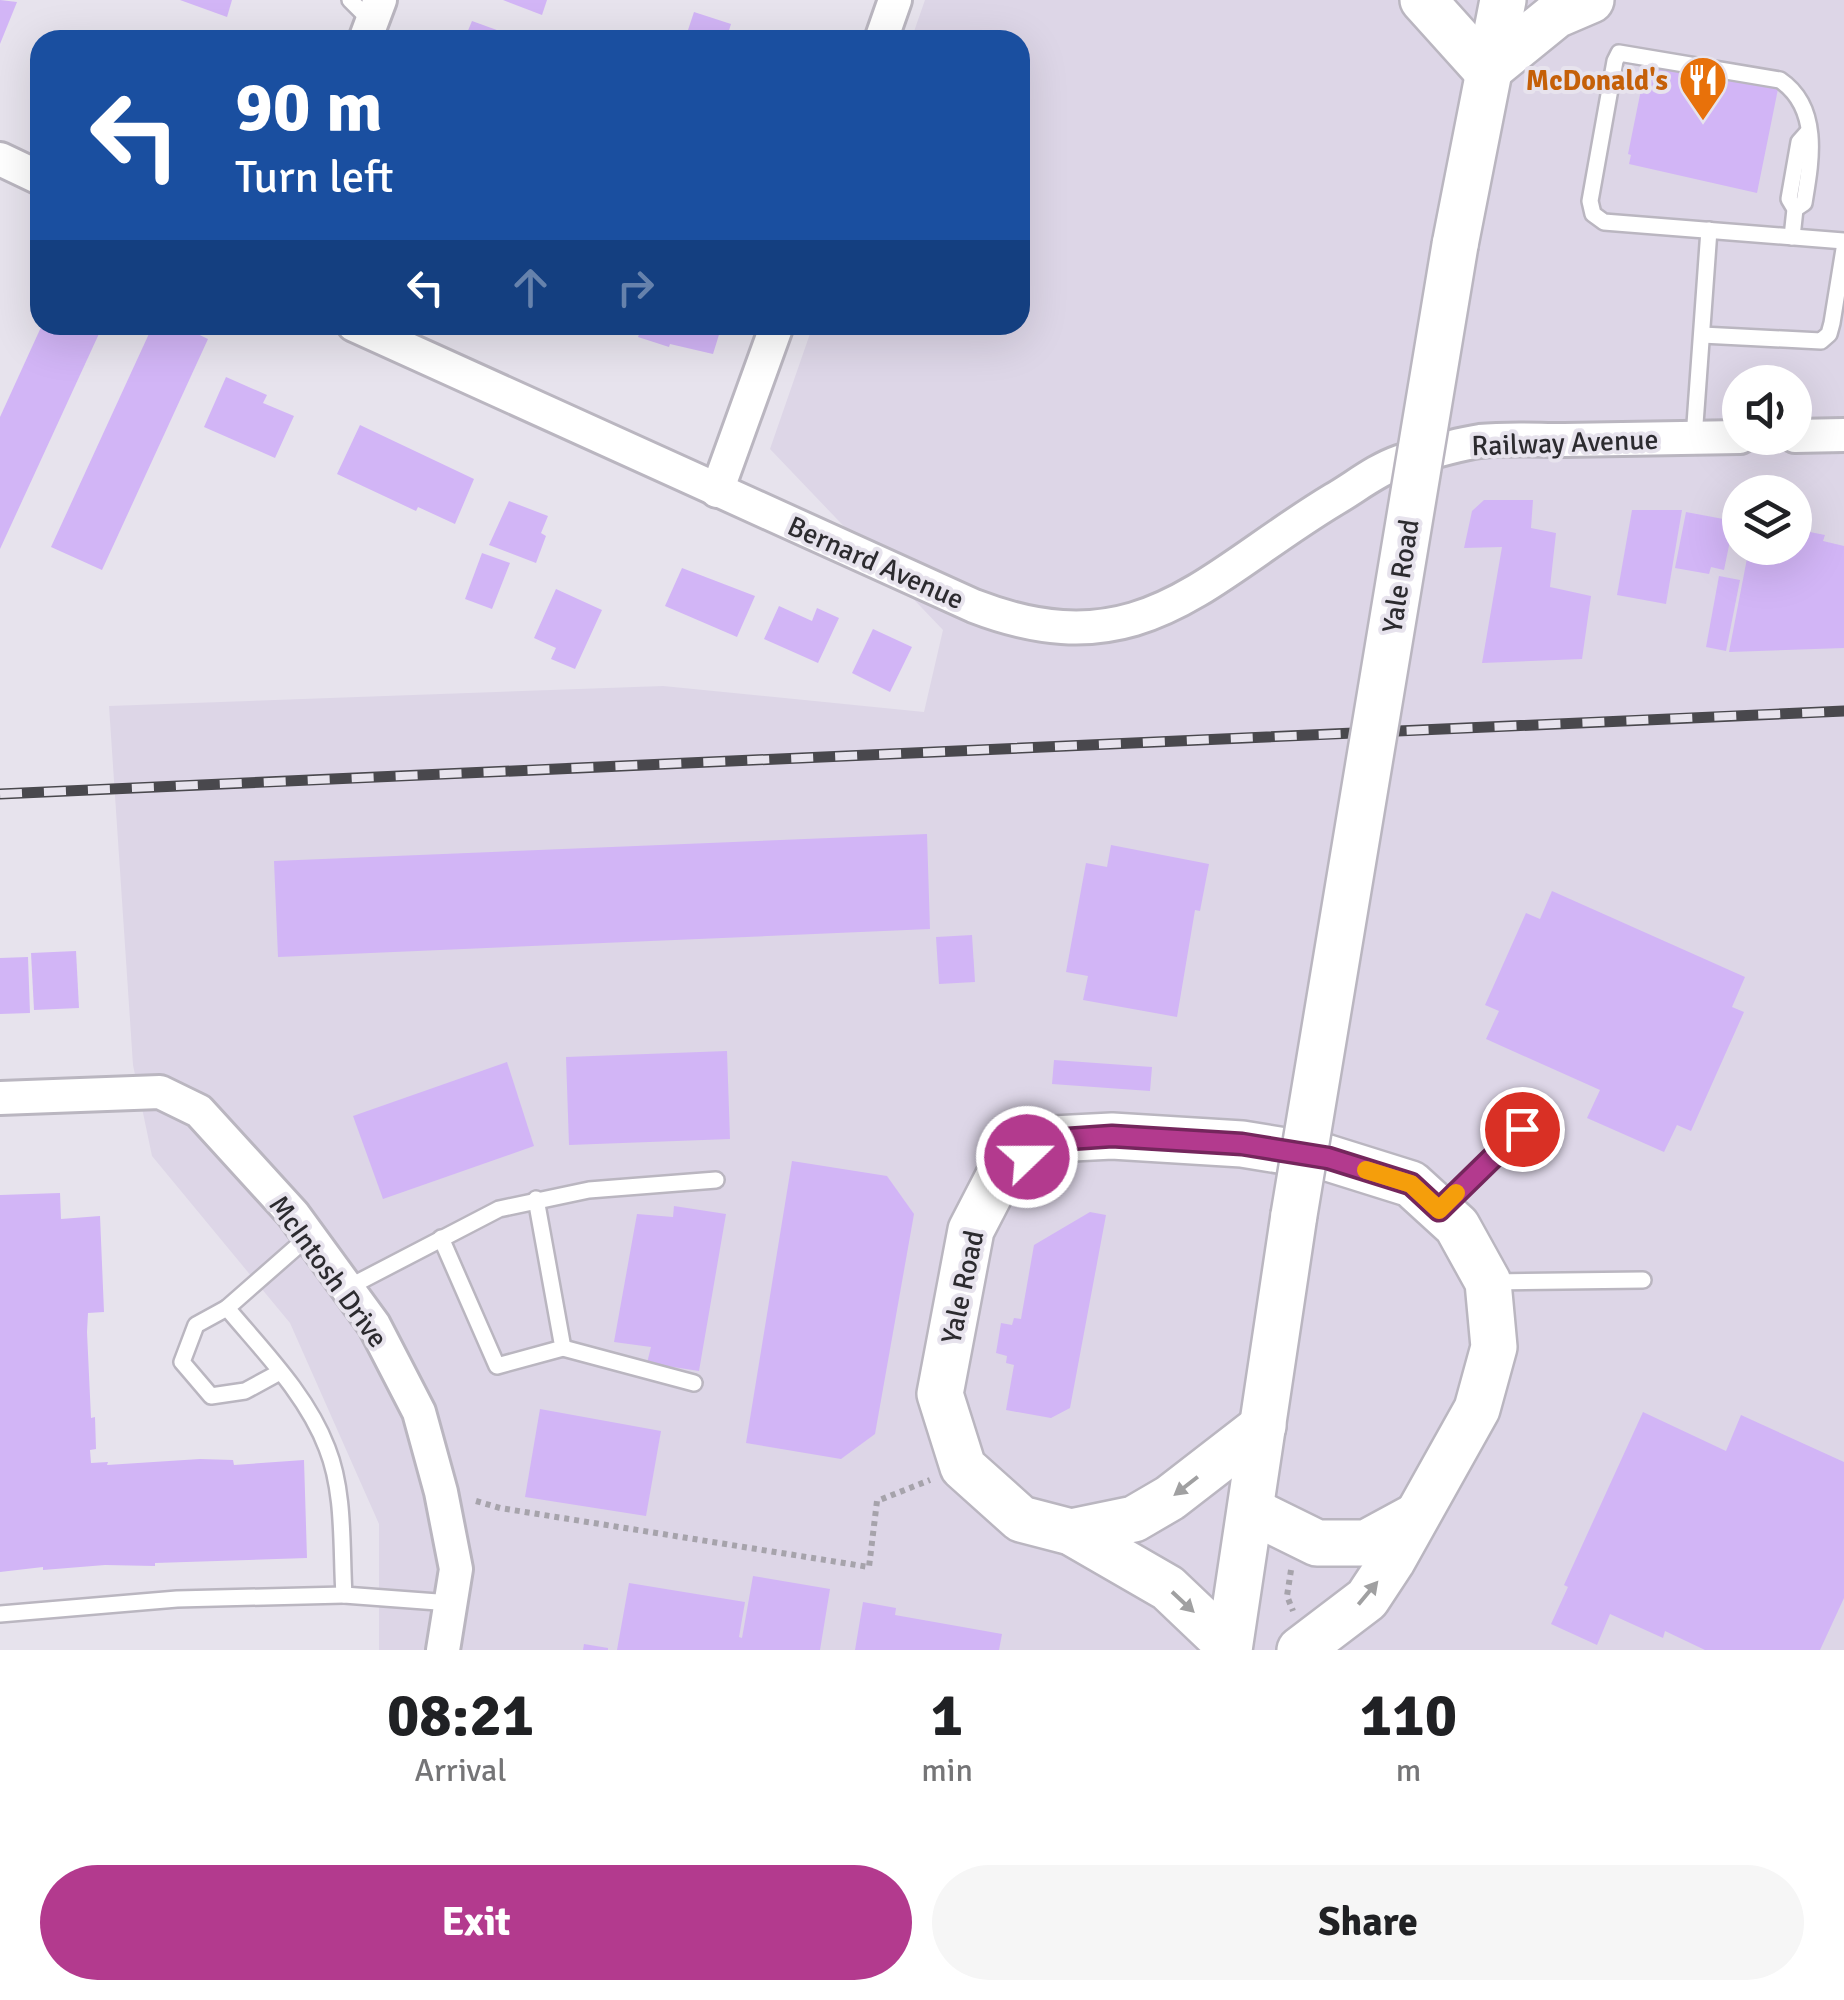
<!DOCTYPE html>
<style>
body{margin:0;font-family:Signika,sans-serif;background:#f6f6f6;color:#202124;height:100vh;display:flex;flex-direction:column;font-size:38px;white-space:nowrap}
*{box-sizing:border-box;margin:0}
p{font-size:32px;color:#757577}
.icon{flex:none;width:55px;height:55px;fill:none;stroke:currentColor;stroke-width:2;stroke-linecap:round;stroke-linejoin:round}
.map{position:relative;height:1650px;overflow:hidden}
.sheet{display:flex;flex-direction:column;background:#fff;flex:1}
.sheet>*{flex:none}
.banner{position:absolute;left:30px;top:30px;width:1000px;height:305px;border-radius:30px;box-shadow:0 10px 40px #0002;background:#1a4fa0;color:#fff;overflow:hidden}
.tools{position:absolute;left:1722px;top:365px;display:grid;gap:20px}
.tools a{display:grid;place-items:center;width:90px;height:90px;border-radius:50%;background:#fff;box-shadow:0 10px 40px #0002;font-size:50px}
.pin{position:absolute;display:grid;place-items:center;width:85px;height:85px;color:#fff;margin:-42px;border:5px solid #fff;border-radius:50%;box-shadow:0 2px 10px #0007}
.me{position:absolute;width:110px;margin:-55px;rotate:68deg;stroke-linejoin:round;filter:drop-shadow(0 0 8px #0008)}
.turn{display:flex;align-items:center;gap:35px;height:210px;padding:0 40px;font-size:45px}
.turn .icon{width:130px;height:130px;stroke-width:2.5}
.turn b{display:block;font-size:70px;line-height:85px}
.lanes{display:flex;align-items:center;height:95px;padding:0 40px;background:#0003;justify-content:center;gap:50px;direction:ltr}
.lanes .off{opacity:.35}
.eta{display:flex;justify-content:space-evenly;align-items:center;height:170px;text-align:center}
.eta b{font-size:60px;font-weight:700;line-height:70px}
.primary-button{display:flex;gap:20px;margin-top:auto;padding:20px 40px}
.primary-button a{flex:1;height:115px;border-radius:60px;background:#b33a8e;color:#fff;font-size:40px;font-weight:700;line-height:115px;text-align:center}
.primary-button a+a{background:#f6f6f6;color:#202124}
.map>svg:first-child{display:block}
.built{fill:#ddd6e7;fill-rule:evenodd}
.building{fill:#d2b5f6}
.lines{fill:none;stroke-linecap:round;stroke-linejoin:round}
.lane-casing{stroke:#bab6c0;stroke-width:20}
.street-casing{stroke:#bab6c0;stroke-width:38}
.secondary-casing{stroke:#bab6c0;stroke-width:50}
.path{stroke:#a6a3ab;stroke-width:6;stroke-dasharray:5 5;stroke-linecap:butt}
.lane{stroke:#fff;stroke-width:15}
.street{stroke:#fff;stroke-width:32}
.secondary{stroke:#fff;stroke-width:45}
.rail-casing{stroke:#49484d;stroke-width:11}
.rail{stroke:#e7e3ed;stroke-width:8;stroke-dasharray:22;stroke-linecap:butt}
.secondary-bridge-casing{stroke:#bab6c0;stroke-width:50;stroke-linecap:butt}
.secondary-bridge{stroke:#fff;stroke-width:45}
.oneway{fill:#a0a0a1}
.route-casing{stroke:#74265c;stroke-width:25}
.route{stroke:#b33a8e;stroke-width:18}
.slow{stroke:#f59e0b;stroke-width:18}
.labels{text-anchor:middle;stroke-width:8;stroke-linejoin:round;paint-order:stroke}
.food-label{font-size:28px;font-weight:bold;fill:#c56008;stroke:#e7e3ed;text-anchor:end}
.street-label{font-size:28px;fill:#2c2b2f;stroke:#e7e3ed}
</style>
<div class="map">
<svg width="1844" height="1650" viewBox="0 0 1844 1650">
<rect width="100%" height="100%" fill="#e7e3ed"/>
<path class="built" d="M925,0H1844V1650H379V1524L290,1323L152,1156L133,1065L109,706L663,686L924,712L943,630L770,449L813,325H1020V40H911ZM1740,382H1795V438H1740ZM1740,492H1795V548H1740Z"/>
<g class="building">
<path d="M0,0L17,2L0,44Z"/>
<path d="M180,0H232L227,17Z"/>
<path d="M503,0H547L542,15Z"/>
<path d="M694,12L731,24L726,40H698L686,36Z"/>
<path d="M472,21L511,35L509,40H464Z"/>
<path d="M80,31L101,40H75Z"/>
<path d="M1656,62L1778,89L1757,193L1629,164L1631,155L1628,154L1646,65L1655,67Z"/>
<path d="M42,325H103L0,549V417Z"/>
<path d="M153,325H179L208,339L102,570L51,547Z"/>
<path d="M643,325H722L713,354L670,344L669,347L638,337Z"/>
<path d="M226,377L267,395L263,403L294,416L275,458L204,427Z"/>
<path d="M360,425L474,479L455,524L418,507L416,511L337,474Z"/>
<path d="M1484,500H1533L1531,528L1556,533L1550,587L1591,596L1582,659L1482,663L1502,547L1464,548L1472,511Z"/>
<path d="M509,501L548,516L541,533L546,536L536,563L489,545Z"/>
<path d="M1632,510H1682L1666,604L1617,595Z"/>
<path d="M1686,512L1734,521L1724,570L1711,567L1709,574L1675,568Z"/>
<path d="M1795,529L1825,535L1823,541L1844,546V648L1729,652L1749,548H1795Z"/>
<path d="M482,553L510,563L492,609L465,599Z"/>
<path d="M682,568L755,596L737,637L665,606Z"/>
<path d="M1719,576L1740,580L1726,651L1706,647Z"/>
<path d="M556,589L602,610L575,669L551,659L556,648L534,638Z"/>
<path d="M779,606L812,621L817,608L839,618L818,663L764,639Z"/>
<path d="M873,629L912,647L890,692L852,673Z"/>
<path d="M927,834L930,929L278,957L274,861Z"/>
<path d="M1111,845L1209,864L1200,911L1195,910L1177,1017L1083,1000L1088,976L1066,972L1086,863L1107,867Z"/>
<path d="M1552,891L1745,977L1732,1007L1744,1012L1691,1131L1677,1125L1664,1152L1587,1118L1600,1090L1486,1039L1499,1011L1485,1005L1526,913L1540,919Z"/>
<path d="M972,935L975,982L939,984L936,937Z"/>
<path d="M76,951L79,1008L34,1010L31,953Z"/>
<path d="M28,957L30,1013L0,1014V958Z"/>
<path d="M727,1051L730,1139L569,1145L566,1057Z"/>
<path d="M1054,1060L1152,1067L1150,1091L1052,1084Z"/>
<path d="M507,1062L534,1146L383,1199L353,1116Z"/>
<path d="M792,1161L887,1176L914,1214L875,1434L841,1459L746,1443Z"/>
<path d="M60,1193L61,1219L100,1216L104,1312L88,1313L87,1332L91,1418L95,1417L96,1449L90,1450L91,1463L108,1462L107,1465L200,1459L233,1460L234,1465L304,1460L307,1558L155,1563V1566L105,1565L43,1570V1567L0,1572V1195Z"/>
<path d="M674,1206L726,1214L699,1371L647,1363L651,1347L614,1342L637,1214L673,1217Z"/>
<path d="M1090,1212L1106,1215L1070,1408L1051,1418L1006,1410L1014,1365L1006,1363L1007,1356L996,1353L1001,1323L1012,1325L1014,1318L1021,1319L1034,1245Z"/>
<path d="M540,1409L661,1431L646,1516L525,1497Z"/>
<path d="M1643,1412L1726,1451L1741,1415L1844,1462V1598L1820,1650H1705L1665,1631L1663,1638L1610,1614L1597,1645L1551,1624L1568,1587L1564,1585Z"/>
<path d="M753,1576L830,1589L820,1650H617L629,1583L745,1602L739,1637L742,1638Z"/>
<path d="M863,1602L896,1608L895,1615L1002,1634L999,1650H855Z"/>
<path d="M584,1644L608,1648V1650H583Z"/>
</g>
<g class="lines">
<g class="lane-casing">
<g id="lane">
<path d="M350,0L372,22"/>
<path d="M1795,209L1804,203C1811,161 1821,108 1780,80L1619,53L1615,61L1590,201L1593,214L1604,222L1844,241"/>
<path d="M1792,237L1795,209L1789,199L1799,142L1807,133"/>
<path d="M1702,335L1821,341L1829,334L1832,323L1844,249"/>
<path d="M1694,438L1709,230"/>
<path d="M1442,1207L1522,1129"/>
<path d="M309,1236L227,1308C263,1351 307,1395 327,1448C345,1493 341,1548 344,1595L451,1603"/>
<path d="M441,1238L497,1366L563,1348L536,1199"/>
<path d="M1492,1282L1643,1280"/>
<path d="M347,1288L499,1209L589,1190L716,1180"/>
<path d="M227,1308L196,1325L182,1362L211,1396L245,1391L280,1372"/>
<path d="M563,1348L694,1383"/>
<path d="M0,1614L177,1599L344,1595"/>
</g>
</g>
<g class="street-casing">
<g id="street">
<path d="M365,40L380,0"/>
<path d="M881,40L895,0"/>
<path d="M0,159L40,178"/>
<path d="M354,325L974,606C1140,670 1204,578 1333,500C1354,488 1376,470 1399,462C1425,454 1453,445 1480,441C1508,438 1537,440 1564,440C1623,439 1681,438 1740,437"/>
<path d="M1795,436L1844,435"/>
<path d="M717,491L777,325"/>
<path d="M0,1098L160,1092L199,1111L293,1214L374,1325L419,1412L441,1492L456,1569L443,1650"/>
</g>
</g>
<g class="secondary-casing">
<g id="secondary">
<path d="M1423,0L1487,71"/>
<path d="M1487,71L1556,15L1591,0"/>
<path d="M1455,245L1503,0"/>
<path d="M1252,1511L1317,1543H1366L1414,1517"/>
<path d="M1071,1532L1134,1519L1170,1498L1263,1426"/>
<path d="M1229,1646L1168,1588L1071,1532L1021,1519L963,1467L940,1394L971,1230L1000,1174L1053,1139L1112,1136L1242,1144L1328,1158L1411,1184L1457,1226L1488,1282L1494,1347L1477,1409L1392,1561L1367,1599L1300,1650"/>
<path d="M1229,1650L1294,1215"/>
</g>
</g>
<g class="path">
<path d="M476,1501L500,1508L869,1567L877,1501L930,1480"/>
<path d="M1291,1570L1287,1596L1293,1611"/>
</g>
<use href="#lane" class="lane"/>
<use href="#street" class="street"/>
<use href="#secondary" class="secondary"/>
<g class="rail-casing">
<path id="rail" d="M0,794L1844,711"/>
</g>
<use href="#rail" class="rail"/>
<g class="secondary-bridge-casing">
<path id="secondary-bridge" d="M1294,1215L1455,245"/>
</g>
<use href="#secondary-bridge" class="secondary-bridge"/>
</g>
<defs><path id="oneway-solid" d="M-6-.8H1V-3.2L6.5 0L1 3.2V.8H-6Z" transform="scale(2.5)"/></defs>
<g class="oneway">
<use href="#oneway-solid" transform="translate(1186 1486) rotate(142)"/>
<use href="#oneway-solid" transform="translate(1368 1593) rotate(-50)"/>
<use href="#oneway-solid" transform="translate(1183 1602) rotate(43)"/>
</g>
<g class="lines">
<g class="route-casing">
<path id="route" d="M1027,1157L1054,1140L1112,1136L1242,1144L1328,1158L1411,1184L1439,1210L1522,1129"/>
</g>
<use href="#route" class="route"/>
<path class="slow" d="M1366,1170L1411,1184L1439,1210L1456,1193"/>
</g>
<defs>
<g id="restaurant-pin" transform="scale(2.5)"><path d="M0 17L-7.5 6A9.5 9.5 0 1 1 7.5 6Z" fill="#e8710a" stroke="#e7e3ed"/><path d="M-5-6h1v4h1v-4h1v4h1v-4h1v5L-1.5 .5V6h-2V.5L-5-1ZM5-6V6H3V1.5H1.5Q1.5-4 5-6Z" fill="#fff"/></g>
</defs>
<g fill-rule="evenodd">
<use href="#restaurant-pin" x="1703" y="80"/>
</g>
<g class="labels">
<g class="food-label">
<text x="1668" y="90">McDonald's</text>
</g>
<g class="street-label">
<text transform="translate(1565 442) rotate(-2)" y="10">Railway Avenue</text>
<text transform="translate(876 562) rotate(24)" y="10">Bernard Avenue</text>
<text transform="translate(1400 576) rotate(-81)" y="10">Yale Road</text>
<text transform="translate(329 1271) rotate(54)" y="10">McIntosh Drive</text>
<text transform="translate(962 1287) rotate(-78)" y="10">Yale Road</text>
</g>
</g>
</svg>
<div class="tools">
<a><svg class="icon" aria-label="sound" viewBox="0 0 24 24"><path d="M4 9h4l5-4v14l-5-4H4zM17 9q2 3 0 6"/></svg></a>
<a><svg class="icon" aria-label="layers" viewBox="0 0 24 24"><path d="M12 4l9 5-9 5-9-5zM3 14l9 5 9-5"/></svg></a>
</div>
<div class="pin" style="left:1522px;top:1129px;background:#d93025"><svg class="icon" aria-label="arrive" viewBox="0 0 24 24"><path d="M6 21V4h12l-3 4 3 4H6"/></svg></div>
<svg class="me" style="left:1027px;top:1157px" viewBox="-20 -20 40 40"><circle r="17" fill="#b33a8e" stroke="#fff" stroke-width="3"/><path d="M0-11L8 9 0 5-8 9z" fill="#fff"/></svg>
<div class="banner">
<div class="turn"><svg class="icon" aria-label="left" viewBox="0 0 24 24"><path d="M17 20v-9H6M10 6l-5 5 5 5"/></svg><div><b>90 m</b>Turn left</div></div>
<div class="lanes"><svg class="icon" aria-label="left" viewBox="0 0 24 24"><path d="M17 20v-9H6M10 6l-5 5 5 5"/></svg><svg class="icon off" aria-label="ahead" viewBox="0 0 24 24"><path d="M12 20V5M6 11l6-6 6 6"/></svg><svg class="icon off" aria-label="right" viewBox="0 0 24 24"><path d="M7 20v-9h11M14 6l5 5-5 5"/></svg></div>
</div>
</div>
<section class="sheet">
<div class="eta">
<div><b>08:21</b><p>Arrival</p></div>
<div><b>1</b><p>min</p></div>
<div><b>110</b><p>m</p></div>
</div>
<div class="primary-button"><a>Exit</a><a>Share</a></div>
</section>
